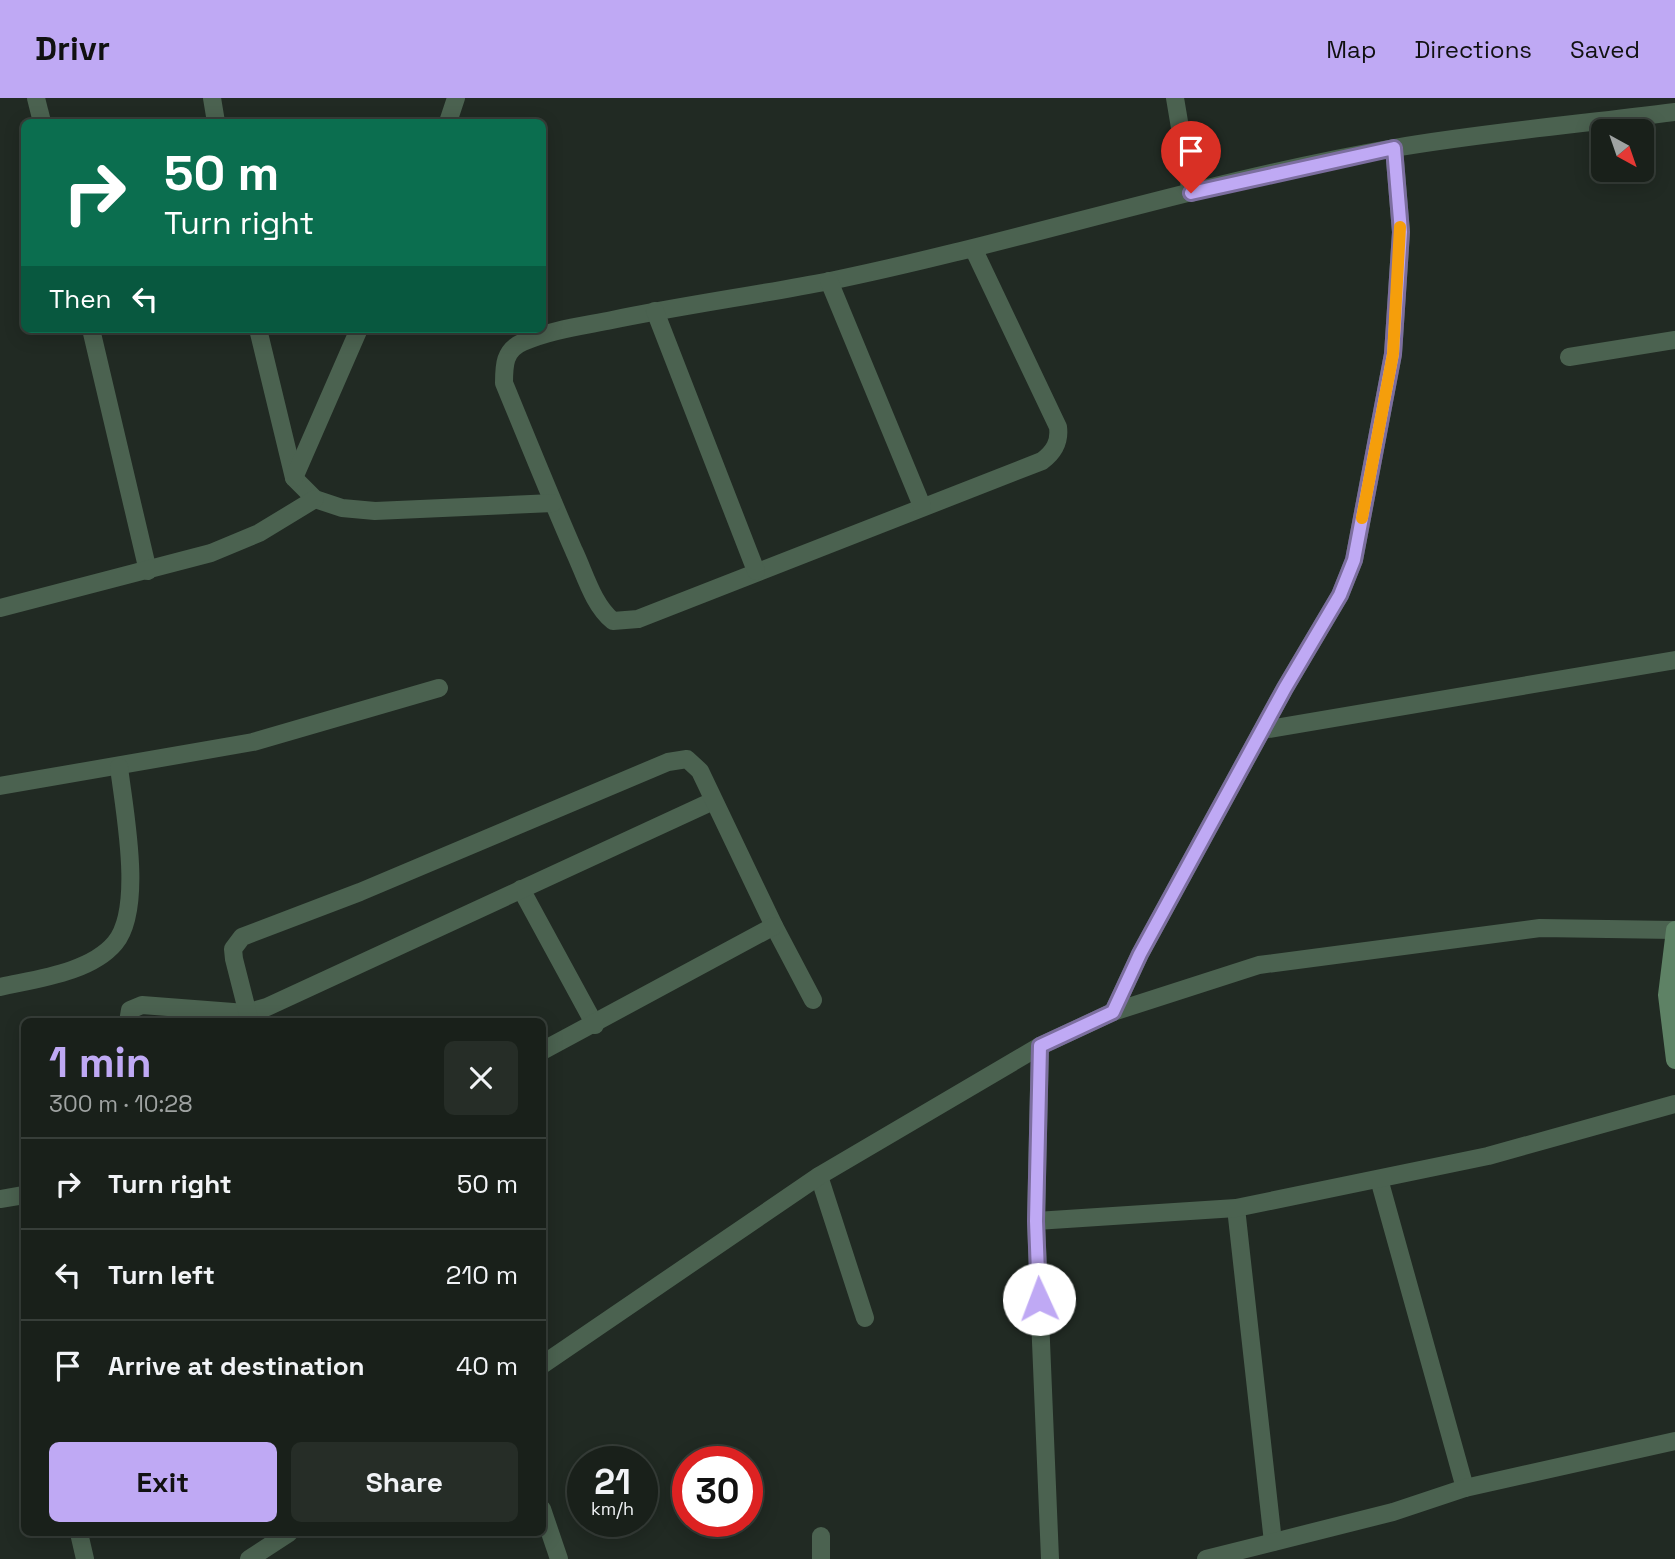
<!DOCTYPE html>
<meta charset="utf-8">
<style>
body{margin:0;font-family:"Space Grotesk",sans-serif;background:#262d27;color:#f1f3f6;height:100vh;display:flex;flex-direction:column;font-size:26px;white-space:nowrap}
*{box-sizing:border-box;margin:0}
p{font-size:23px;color:#9fa3a2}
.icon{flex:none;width:38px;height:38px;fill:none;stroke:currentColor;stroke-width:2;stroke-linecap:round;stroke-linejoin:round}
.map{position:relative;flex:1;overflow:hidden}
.details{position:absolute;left:21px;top:920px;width:525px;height:518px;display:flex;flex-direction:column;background:#19201a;border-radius:10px;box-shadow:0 4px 18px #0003,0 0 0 2px #373e39}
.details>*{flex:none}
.guide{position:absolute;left:21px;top:21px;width:525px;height:214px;border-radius:10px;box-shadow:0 4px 18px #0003,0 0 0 2px #373e39;background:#0b6e4f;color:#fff;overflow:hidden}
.needle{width:46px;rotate:140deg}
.fabs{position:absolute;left:1591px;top:21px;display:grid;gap:14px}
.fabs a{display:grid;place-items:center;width:63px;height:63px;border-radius:10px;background:#19201a;box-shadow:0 4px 18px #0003,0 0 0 2px #373e39;font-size:35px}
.speed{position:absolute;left:567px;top:1348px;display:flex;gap:14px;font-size:35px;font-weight:700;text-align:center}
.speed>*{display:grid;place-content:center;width:91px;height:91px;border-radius:50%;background:#19201a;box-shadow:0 4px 18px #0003,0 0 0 2px #373e39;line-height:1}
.speed small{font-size:18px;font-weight:400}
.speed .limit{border:10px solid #d22;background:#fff;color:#111}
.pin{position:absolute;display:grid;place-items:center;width:60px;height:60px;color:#fff;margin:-72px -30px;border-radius:50% 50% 50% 0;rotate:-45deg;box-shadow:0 0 7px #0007}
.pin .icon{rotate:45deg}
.me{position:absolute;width:77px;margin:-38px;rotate:358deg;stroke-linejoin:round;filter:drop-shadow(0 0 5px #0008)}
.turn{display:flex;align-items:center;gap:24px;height:147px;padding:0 28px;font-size:32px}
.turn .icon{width:91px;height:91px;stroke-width:2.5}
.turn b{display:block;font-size:49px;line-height:60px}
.then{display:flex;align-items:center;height:66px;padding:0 28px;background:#0003;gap:14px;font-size:26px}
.round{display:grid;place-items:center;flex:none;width:74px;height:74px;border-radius:10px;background:#262d27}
.summary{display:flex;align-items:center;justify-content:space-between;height:119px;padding:0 28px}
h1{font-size:42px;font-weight:600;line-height:52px;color:#bfa9f4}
.cta{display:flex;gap:14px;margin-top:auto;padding:14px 28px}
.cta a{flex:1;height:80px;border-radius:10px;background:#bfa9f4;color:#111;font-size:28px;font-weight:600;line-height:80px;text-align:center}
.cta a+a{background:#262d27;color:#f1f3f6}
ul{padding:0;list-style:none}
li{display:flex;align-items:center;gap:21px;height:91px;padding:0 28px;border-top:2px solid #373e39}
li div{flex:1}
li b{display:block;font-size:26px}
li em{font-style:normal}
header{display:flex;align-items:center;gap:42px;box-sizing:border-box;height:98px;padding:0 35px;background:#bfa9f4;color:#111}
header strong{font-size:33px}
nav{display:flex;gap:38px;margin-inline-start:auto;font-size:24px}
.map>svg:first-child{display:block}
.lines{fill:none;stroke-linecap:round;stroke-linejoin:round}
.minor{stroke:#4b6250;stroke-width:18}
.tertiary{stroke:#4b6250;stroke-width:18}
.secondary{stroke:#5e8265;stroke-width:18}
.route-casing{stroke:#7c6e9f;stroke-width:18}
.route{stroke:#bfa9f4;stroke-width:12}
.slow{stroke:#f59e0b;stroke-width:12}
</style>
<header>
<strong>Drivr</strong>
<nav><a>Map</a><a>Directions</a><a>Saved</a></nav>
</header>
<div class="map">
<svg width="1675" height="1461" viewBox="0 0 1675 1461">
<rect width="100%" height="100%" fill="#212a23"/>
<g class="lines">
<g class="minor">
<path d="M36,0L42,24"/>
<path d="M212,0L216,24"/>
<path d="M1175,0L1191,95"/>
<path d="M448,24L456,0"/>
<path d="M973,150L1058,329C1060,344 1054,354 1042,363L638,521L613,523C593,507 585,476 574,453C550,398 527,341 504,285C504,268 504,252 523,244C550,232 582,228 612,222C685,207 758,197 830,183C1019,144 1204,83 1394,50C1487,34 1582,26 1675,14"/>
<path d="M829,183L922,408"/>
<path d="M655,213L756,473"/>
<path d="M91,231L148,473"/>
<path d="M258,231L294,380L315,401L342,410L375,413L553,405"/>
<path d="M1569,259L1675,242"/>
<path d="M294,380L359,231"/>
<path d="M0,510L211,455L259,435L315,401"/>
<path d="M1263,632L1675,562"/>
<path d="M0,688L253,644L439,590"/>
<path d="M521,791L595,927"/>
<path d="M0,889C35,881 90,875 115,845C144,810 124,712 119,669"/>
<path d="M1113,914L1140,856L1285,590L1340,497L1354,462L1393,256L1401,134L1394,50"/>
<path d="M128,924L130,912L142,907L246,915L267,909L713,703"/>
<path d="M250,924L234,861L233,851L242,839L360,794L668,664L687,661L700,673L774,828L813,902"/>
<path d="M1040,948L1036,1123L1050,1461"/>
<path d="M542,953L774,828"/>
<path d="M819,1078L865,1220"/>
<path d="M1379,1081L1465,1390"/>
<path d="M0,1101L24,1097"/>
<path d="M1236,1110L1273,1444"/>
<path d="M1036,1123L1236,1110L1488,1058L1675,1006"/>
<path d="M542,1411L559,1461"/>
<path d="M79,1435L85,1461"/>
<path d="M821,1438V1461"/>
<path d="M1206,1461L1393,1414L1465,1390L1675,1343"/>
</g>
<g class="tertiary">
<path d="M542,1267L819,1078L1040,948L1113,914L1259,867L1540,830L1675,832"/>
<path d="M249,1461L289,1435"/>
</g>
<path class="secondary" d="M1675,832L1667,897L1675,962"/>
</g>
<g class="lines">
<g class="route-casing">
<path id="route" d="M1039,1201L1036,1123L1040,948L1113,914L1140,856L1285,590L1340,497L1354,462L1393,256L1401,134L1394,50L1191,95"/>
</g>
<use href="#route" class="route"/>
<path class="slow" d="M1362,420L1393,256L1400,129"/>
</g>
</svg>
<div class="fabs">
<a><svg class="needle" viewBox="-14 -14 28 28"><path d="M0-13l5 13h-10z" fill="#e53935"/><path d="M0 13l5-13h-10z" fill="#9fa3a2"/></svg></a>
</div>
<div class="speed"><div>21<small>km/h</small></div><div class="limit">30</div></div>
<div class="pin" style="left:1191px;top:95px;background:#d93025"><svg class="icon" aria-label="arrive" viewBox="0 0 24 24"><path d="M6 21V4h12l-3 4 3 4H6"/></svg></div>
<svg class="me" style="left:1039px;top:1201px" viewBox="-20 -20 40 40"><circle r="19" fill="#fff"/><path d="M0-13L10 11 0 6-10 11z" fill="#bfa9f4"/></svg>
<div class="guide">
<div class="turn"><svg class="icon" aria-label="right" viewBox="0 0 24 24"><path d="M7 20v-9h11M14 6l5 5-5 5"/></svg><div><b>50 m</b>Turn right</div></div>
<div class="then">Then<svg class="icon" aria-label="left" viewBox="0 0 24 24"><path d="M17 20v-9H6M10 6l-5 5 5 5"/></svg></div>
</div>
<section class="details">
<div class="summary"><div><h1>1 min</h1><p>300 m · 10:28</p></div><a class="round"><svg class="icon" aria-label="close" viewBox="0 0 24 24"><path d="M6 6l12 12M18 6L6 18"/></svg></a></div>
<ul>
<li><svg class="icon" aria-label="right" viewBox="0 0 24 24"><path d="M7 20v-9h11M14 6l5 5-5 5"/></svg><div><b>Turn right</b></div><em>50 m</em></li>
<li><svg class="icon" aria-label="left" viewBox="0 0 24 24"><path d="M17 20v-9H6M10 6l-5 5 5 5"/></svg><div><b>Turn left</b></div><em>210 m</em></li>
<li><svg class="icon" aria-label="arrive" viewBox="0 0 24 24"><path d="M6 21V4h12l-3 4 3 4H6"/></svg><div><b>Arrive at destination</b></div><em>40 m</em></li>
</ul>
<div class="cta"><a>Exit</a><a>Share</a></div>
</section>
</div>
